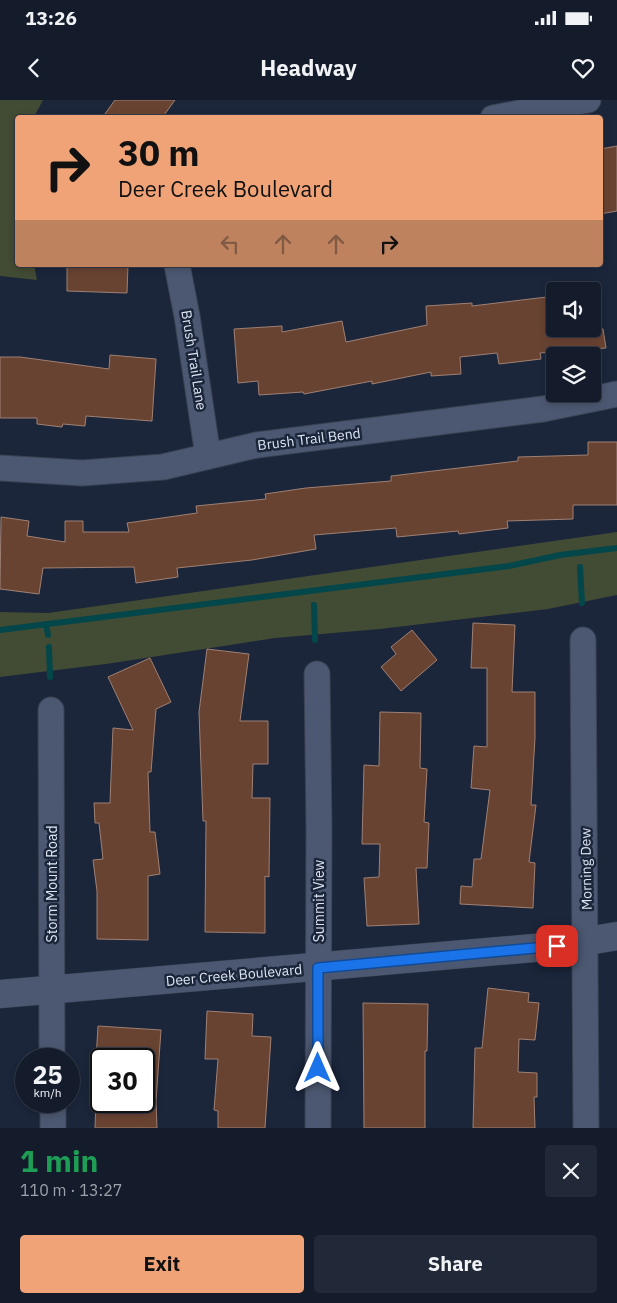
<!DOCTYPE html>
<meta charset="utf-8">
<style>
body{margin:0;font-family:"IBM Plex Sans",sans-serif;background:#212938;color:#f1f3f6;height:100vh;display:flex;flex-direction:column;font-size:19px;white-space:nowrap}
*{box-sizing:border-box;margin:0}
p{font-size:16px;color:#9da1a9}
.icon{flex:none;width:28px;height:28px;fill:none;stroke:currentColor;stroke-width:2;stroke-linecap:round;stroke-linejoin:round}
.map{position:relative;height:1028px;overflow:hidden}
.side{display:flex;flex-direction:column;background:#141c2c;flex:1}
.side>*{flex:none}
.hud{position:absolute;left:15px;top:15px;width:588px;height:152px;border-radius:5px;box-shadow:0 2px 8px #0003,0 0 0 1px #333a48;background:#efa377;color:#111;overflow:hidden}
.tools{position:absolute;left:546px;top:182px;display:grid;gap:10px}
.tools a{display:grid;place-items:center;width:55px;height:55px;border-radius:5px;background:#141c2c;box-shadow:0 2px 8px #0003,0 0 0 1px #333a48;font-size:25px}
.speed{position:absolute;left:15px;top:948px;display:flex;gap:10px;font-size:25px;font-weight:700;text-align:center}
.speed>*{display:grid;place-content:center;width:65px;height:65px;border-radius:50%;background:#141c2c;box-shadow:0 2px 8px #0003,0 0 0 1px #333a48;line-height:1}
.speed small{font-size:12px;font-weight:400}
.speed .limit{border:2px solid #111;border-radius:8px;background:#fff;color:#111}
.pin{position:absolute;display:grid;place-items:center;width:42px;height:42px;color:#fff;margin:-21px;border-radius:10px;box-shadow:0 2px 8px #0006}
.me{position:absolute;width:55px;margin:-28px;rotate:0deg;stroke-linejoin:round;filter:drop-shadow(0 0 4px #0008)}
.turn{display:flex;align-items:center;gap:18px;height:105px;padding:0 20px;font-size:22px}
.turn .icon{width:65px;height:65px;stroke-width:2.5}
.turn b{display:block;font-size:35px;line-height:42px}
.lanes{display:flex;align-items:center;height:48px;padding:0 20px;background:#0003;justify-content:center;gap:25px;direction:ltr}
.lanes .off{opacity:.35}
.round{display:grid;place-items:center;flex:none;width:52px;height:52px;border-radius:5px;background:#212938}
.overview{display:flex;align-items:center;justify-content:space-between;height:85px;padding:0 20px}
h1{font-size:30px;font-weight:700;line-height:38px;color:#1e9e55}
.primary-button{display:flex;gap:10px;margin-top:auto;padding:10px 20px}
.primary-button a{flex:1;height:58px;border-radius:5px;background:#efa377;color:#111;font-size:20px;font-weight:700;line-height:58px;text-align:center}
.primary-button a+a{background:#212938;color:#f1f3f6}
.status{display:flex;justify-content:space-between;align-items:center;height:35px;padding:0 25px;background:#141c2c;direction:ltr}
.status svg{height:14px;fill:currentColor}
header{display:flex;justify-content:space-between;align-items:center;height:65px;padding:0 20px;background:#141c2c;font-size:22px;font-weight:700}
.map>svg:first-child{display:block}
.green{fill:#424b33}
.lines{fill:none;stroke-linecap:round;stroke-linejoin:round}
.stream{stroke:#04474a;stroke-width:6}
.building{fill:#694332;stroke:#9f8073}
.minor-casing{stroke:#3a4253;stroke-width:27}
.tertiary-casing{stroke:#3a4253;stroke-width:29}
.minor{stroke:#4c5871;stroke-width:25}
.tertiary{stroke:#4c5871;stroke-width:28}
.route-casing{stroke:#114b97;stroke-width:12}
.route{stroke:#1a73e8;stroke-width:9}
.labels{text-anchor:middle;stroke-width:5;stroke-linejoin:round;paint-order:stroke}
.street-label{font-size:14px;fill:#dde5f3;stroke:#1b263b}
</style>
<div class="status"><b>13:26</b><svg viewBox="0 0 49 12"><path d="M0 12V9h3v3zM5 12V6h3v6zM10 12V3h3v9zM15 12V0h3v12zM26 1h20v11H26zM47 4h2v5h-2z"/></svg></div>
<header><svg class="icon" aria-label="back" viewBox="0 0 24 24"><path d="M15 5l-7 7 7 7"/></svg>Headway<svg class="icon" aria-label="heart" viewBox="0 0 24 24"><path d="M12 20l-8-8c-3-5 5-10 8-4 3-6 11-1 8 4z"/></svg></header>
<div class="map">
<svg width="617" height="1028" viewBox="0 0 617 1028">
<rect width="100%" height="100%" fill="#1b263b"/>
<g class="green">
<path d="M0,0H43L34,17L18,18V165H34L37,180L0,176Z"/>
<path d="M617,432V495L548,509L380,529L275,538L106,564L0,577V512L48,513Z"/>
</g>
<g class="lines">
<g class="stream">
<path d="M580,467L582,503"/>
<path d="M314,505L315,540"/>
<path d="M46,524L48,535"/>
<path d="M0,530L509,466L560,455L617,448"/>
<path d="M49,547L50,577"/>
</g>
</g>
<g class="building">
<path d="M115,0H175L162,18H102Z"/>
<path d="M617,46V111L600,114V49Z"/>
<path d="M67,165H128L127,193L67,191Z"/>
<path d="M555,196V229H603L606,248L540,253L541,259L499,264L497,253L460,257L461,274L431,276V272L372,284V281L304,294L303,292L259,295L258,281L238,283L234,229L282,226V232L342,221L346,242L427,225L426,206L472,203V206Z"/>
<path d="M110,255L156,259L152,321L86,316L85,326L63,324L62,327L37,324V318H0V257H20L109,269Z"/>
<path d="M588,342H617V405H573V419L507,421L508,428L459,434L458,431L397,437L396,428L314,435L316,449L252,460L177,468L178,477L136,483L134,467L43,468L39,494L0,489L1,417L29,421L27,436L65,442V421H83V432H129L127,423L197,413L196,406L266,399L265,394L306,388L391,381V376L518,361V357L588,355Z"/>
<path d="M473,523L515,525L512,592H535V638L531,705H536L529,762L535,763L533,808L460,804L461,786L472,787L474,759H481L490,690L471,688L474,646L487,647V568H471Z"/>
<path d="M412,530L437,560L401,591L381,567L396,554L391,547Z"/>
<path d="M207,549L249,554L240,621H268V664H253L252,698H270L269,777L265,776V833L205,832L206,721H203L199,612Z"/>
<path d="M150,558L171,602L156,609L151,672H148L150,732H155L160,774L148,776V840L97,839V791L93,760L103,759L99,723H95L94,703H110L113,628L133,630L108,577Z"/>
<path d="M380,612L421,613L420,668L427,669L424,722L429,723L427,768H416L419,824L367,826L364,778L379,777L380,744H362L364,665L379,666Z"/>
<path d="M488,888L529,893L528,902L539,903L535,940L519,939L518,972L537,973V997H534L535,1028H473L475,948H482Z"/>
<path d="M363,903L428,904L427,951H425V1028H364Z"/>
<path d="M207,911L253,914L252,936L271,937L265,1028H218V1011L214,1010L218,959H205Z"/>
<path d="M98,926L161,930L156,1001L157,1028H95L96,1001H144V959H96Z"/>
</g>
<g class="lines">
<g class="minor-casing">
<g id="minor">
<path d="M493,18L588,0"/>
<path d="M177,165L187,216L208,356"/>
<path d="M0,368L82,373L163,367L257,345L543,309L617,294"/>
<path d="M583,540L586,1028"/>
<path d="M317,574L319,728L318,1028"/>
<path d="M51,610L52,959"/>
<path d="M53,1001V1028"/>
</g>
</g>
<g class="tertiary-casing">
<path id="tertiary" d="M0,894L557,846L617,836"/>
</g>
<use href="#minor" class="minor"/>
<use href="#tertiary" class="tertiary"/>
</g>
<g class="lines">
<g class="route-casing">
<path id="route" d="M318,968V868L557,846"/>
</g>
<use href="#route" class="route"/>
</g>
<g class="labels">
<g class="street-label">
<text transform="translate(194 260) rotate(81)" y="5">Brush Trail Lane</text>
<text transform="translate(309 339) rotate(-7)" y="5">Brush Trail Bend</text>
<text transform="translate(586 769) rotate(-91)" y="5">Morning Dew</text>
<text transform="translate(52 784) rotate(-90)" y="5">Storm Mount Road</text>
<text transform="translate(319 801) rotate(-90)" y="5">Summit View</text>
<text transform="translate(234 875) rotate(-5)" y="5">Deer Creek Boulevard</text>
</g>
</g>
</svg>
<div class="tools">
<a><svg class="icon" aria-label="sound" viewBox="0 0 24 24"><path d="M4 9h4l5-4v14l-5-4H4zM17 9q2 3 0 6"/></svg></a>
<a><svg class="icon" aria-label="layers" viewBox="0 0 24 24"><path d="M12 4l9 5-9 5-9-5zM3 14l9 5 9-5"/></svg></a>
</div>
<div class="speed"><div>25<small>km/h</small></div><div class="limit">30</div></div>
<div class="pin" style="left:557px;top:846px;background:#d93025"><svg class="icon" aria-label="arrive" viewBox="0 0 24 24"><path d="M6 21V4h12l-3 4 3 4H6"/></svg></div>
<svg class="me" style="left:318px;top:968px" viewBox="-20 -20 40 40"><path d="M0-17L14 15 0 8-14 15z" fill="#1a73e8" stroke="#fff" stroke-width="4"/></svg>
<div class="hud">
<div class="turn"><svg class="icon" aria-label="right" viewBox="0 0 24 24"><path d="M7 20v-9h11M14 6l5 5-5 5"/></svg><div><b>30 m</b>Deer Creek Boulevard</div></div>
<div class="lanes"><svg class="icon off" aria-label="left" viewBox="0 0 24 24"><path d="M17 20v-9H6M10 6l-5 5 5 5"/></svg><svg class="icon off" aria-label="ahead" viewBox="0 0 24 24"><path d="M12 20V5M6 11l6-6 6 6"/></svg><svg class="icon off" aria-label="ahead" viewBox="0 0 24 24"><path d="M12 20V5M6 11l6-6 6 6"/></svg><svg class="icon" aria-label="right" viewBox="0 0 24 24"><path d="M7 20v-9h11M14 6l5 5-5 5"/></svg></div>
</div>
</div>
<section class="side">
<div class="overview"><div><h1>1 min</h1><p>110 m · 13:27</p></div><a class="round"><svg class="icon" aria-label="close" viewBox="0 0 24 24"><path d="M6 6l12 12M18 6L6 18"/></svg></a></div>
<div class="primary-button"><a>Exit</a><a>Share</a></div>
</section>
